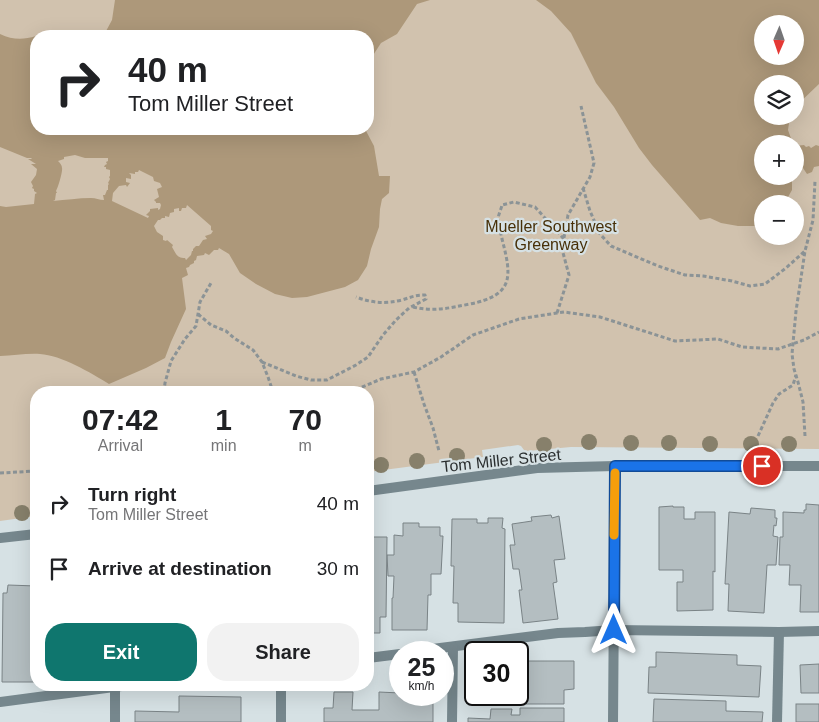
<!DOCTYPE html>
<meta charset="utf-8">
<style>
body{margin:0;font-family:Arial,sans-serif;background:#f2f2f2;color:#202124;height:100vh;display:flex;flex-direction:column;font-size:19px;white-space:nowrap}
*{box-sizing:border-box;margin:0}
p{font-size:16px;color:#757577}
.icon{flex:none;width:28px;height:28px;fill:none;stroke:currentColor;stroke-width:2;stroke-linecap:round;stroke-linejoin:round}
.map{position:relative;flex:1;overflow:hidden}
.panel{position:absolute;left:30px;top:386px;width:344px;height:305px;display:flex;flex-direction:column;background:#fff;border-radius:20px;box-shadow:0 5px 20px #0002}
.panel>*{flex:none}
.top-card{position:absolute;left:30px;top:30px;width:344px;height:105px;border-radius:20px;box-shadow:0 5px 20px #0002;background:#fff;color:#202124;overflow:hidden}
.needle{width:32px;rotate:182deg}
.tools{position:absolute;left:754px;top:15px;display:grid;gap:10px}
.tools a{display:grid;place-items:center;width:50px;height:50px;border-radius:50%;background:#fff;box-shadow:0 5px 20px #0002;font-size:25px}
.speed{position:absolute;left:389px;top:641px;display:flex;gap:10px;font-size:25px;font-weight:700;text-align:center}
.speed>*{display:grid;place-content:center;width:65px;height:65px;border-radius:50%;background:#fff;box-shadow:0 5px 20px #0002;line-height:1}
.speed small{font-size:12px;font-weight:400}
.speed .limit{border:2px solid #111;border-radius:8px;background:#fff;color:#111}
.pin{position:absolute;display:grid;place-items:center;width:42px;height:42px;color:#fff;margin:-21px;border:2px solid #fff;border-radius:50%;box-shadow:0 1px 5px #0007}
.me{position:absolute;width:55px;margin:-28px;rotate:0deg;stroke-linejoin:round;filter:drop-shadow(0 0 4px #0008)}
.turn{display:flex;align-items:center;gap:18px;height:105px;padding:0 15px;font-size:22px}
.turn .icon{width:65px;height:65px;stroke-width:2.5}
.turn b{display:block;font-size:35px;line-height:42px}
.eta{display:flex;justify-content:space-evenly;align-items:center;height:85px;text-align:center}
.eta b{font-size:30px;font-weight:800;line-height:35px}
.action{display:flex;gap:10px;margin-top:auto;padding:10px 15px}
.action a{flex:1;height:58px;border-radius:20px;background:#0f766e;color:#fff;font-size:20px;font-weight:800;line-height:58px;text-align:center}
.action a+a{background:#f2f2f2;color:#202124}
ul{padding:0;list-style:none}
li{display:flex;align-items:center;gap:15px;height:65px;padding:0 15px}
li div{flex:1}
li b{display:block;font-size:19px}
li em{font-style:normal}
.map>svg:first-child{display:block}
.green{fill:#d1c2ae;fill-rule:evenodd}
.water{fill:#ad987a;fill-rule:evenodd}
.building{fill:#b4bec1;stroke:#7a8386}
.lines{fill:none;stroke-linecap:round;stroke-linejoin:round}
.path{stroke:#8b9396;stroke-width:3;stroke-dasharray:4 2.5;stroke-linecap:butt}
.lane{stroke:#76878d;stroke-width:10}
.street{stroke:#76878d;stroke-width:10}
.tree{fill:#87806b}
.route-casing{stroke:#114b97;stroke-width:12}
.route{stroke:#1a73e8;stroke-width:9}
.slow{stroke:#f59e0b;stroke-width:9}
.labels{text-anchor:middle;stroke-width:4.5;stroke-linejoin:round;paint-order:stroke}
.park-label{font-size:16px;fill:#473008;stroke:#d6e1e4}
.street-label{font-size:16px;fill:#2a2e2f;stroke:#d6e1e4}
</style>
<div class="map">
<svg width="819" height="722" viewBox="0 0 819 722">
<rect width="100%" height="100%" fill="#d6e1e4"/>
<path class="green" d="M0,0H819V449L571,447L528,451L524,450L521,446L518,445L482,450L483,457L368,472V392H36V516L0,521ZM762,24H795V56H762ZM36,36H368V129H36ZM762,84H795V116H762ZM762,144H795V176H762ZM762,204H795V236H762Z"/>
<g class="water">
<path d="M115,0H430L417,4L397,34L381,43L368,63V36H96L105,33L112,20Z"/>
<path d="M536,0H819V84L795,107V84H762V116H790L788,130L793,144H762V176H792V190L784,204H762V226H738L721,223L710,218L700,220L652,165L639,148L614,107L596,83L571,33L551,11ZM762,24H795V56H762Z"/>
<path d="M0,34C13,40 23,40 36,36V129H365L374,146L379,176H390L389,193L382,199L380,209L379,227L371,249L367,266L358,280L345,287L307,297L292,298L275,294L256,284L240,273L229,254L219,248L218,250H214L209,255L205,253L204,255L197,256L196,260L194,261V263L190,265L189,267L186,268L188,275L182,278L186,309L171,342L165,358L146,368L109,384C91,373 61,355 40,354C27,353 13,356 0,356V206L6,207L34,204L35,194L37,193L34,191V189L32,188L33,186L31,182L36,175L37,169L31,164H36L28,159H32L31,158H27L0,147ZM75,155L85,158H108V161L106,162L107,164L105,165L104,167H106V169L110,170V176L109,177L110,179L108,183L109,184L108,185V190H107L105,195H103L104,200C99,200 96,198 91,198C78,198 66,200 53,201L55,200L56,193H57L56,191C58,188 63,171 62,168C62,165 60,163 58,161L64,159V157ZM139,170L153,177L154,181L160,183L162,187L157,189L159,197L154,200L156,202V203H160L161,205L160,209L158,210V208L150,209V211L146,215L149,216L148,218L112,201L113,193L119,186L126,185L127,187L130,183L126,182V178L131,179V175L129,173L135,174V172H138ZM187,205L211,226V230L213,231L211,234L205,236L207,239L203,240L199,246H196L193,249V251H192L191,255L186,260L185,258C177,258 176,254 172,247L173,245L167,240L166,241L163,240V236L157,232L154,226L158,220H160L162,218H165V216L169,217L170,213L174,212V209L179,208V211H181L182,208H186Z"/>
<path d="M804,145L806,147L809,146L811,148L816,145L819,146V166L814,167L812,172L807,174L801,165L799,166V169H795V146Z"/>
</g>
<g class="building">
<path d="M806,504L819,505V612H800L801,585H789L790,565H779L780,537H783V512L804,513V510H806Z"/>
<path d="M673,506V507H684V519H695V512H715V572L713,571V610L677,611V582H683V570H659V507Z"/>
<path d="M751,508L775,510V518H777L776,526L774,525L773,536L778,537L776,565H767L764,613L728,611L729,584H725L729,512L750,514Z"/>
<path d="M551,515L552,518L559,516L565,559L554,560L557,582L553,583L558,619L523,623L519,590H522L519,569H513L510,545H515L512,524L532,521L531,517Z"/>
<path d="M488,518H503L502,528L505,529L504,623L458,622V603H453L454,566H451L452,519H477V523H488Z"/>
<path d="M403,523H419V527H440V536H443L441,574H431V595H428L427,630H392V598H393L394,576H388L387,555H394V535L403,536Z"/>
<path d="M368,537H387L386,617H380V633H368Z"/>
<path d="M8,585L36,586V682H2L3,593H7Z"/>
<path d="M656,652L737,655V665L761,666L759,697L648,693L649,667H656Z"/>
<path d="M518,661H574V689L564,690V704H470V673H475V695H518Z"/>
<path d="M819,664V693H801L800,665Z"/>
<path d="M334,692H353L352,710H379V692L400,693V695H433V722H324V708H333Z"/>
<path d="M179,696L241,697V722H135V711L179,712Z"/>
<path d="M654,699L726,701V711L763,712L762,722H653Z"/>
<rect x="796" y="704" width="23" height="18"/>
<path d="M520,708H564V722H468V718L490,719L491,709H512L511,715H520Z"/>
</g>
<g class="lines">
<g class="path">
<path d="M583,188L590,211L600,234L611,246L658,266L685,275L703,276L732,281L750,286L765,284L786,268L805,251"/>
<path d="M413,307C434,312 449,308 470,304C514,295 512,277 502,239C501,233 498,226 498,220C498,215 501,210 502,205L514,202L535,207L564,239"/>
<path d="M557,313L569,275L562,249L568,215L590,177L594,163L581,106"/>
<path d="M198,314L211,325L226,331L234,338L253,350L262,362L268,377L273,392"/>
<path d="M262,362L296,376L311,380H327L356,365L368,357L383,335L396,320L409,308L426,299L425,295C416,295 411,297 402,300C385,304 372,303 356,297"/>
<path d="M414,372L424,404L433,428L439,451"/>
<path d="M164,392L165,383L171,361L185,339L196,326L200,302L211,283"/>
<path d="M343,392L360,388L381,379L414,372L441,357L473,335L519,319L557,313L564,312L600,317L675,341L718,339L742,347L778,349L804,340L819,332"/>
<path d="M758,436L773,403L779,394L793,385L796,375"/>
<path d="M805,436L803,402L798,382L794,369L792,354L796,311L805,251L813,220L815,181"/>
<path d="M0,473L36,471"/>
</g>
<g class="lane">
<path d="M409,652L558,633L585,632L614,630L779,632L819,631"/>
<path d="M368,658L400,654"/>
<path d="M0,702L129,685"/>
<path d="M115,722V686"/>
<path d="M452,722L453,647"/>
<path d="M777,722L779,632"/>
</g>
<g class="street">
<path d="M368,491L537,468L615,466H819"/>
<path d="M0,538L36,534"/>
<path d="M281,722V685"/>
<path d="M613,722L615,466"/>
</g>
</g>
<g class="tree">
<circle cx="589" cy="442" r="8"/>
<circle cx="631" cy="443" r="8"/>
<circle cx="669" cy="443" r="8"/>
<circle cx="710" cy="444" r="8"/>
<circle cx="751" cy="444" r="8"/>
<circle cx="789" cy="444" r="8"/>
<circle cx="544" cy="445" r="8"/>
<circle cx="457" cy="456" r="8"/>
<circle cx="417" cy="461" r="8"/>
<circle cx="381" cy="465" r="8"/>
<circle cx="22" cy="513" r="8"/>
</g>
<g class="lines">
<g class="route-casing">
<path id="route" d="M614,630L615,466H762"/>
</g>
<use href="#route" class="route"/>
<path class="slow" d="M614,535L615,473"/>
</g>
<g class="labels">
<g class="park-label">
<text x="551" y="232">Mueller Southwest<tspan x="551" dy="18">Greenway</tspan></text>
</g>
<g class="street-label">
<text transform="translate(501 460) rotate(-6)" y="6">Tom Miller Street</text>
</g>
</g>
</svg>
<div class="tools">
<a><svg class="needle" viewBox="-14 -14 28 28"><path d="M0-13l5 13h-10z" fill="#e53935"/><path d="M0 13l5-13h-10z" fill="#757577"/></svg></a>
<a><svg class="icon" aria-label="layers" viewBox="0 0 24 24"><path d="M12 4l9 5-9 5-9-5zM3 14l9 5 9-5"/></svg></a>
<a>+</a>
<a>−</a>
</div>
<div class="speed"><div>25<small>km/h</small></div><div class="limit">30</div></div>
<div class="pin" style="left:762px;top:466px;background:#d93025"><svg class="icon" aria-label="arrive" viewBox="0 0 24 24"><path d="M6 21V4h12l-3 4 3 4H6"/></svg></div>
<svg class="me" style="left:614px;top:630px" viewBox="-20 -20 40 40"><path d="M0-17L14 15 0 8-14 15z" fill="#1a73e8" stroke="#fff" stroke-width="4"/></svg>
<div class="top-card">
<div class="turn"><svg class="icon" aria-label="right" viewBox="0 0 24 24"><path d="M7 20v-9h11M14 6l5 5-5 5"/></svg><div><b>40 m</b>Tom Miller Street</div></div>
</div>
<section class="panel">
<div class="eta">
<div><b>07:42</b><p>Arrival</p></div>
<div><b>1</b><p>min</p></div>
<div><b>70</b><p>m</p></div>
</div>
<ul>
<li><svg class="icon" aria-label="right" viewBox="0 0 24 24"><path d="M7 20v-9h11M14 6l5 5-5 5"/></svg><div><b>Turn right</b><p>Tom Miller Street</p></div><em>40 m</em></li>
<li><svg class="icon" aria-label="arrive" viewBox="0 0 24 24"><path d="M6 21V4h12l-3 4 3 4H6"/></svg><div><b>Arrive at destination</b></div><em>30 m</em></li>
</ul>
<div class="action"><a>Exit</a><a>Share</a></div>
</section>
</div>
